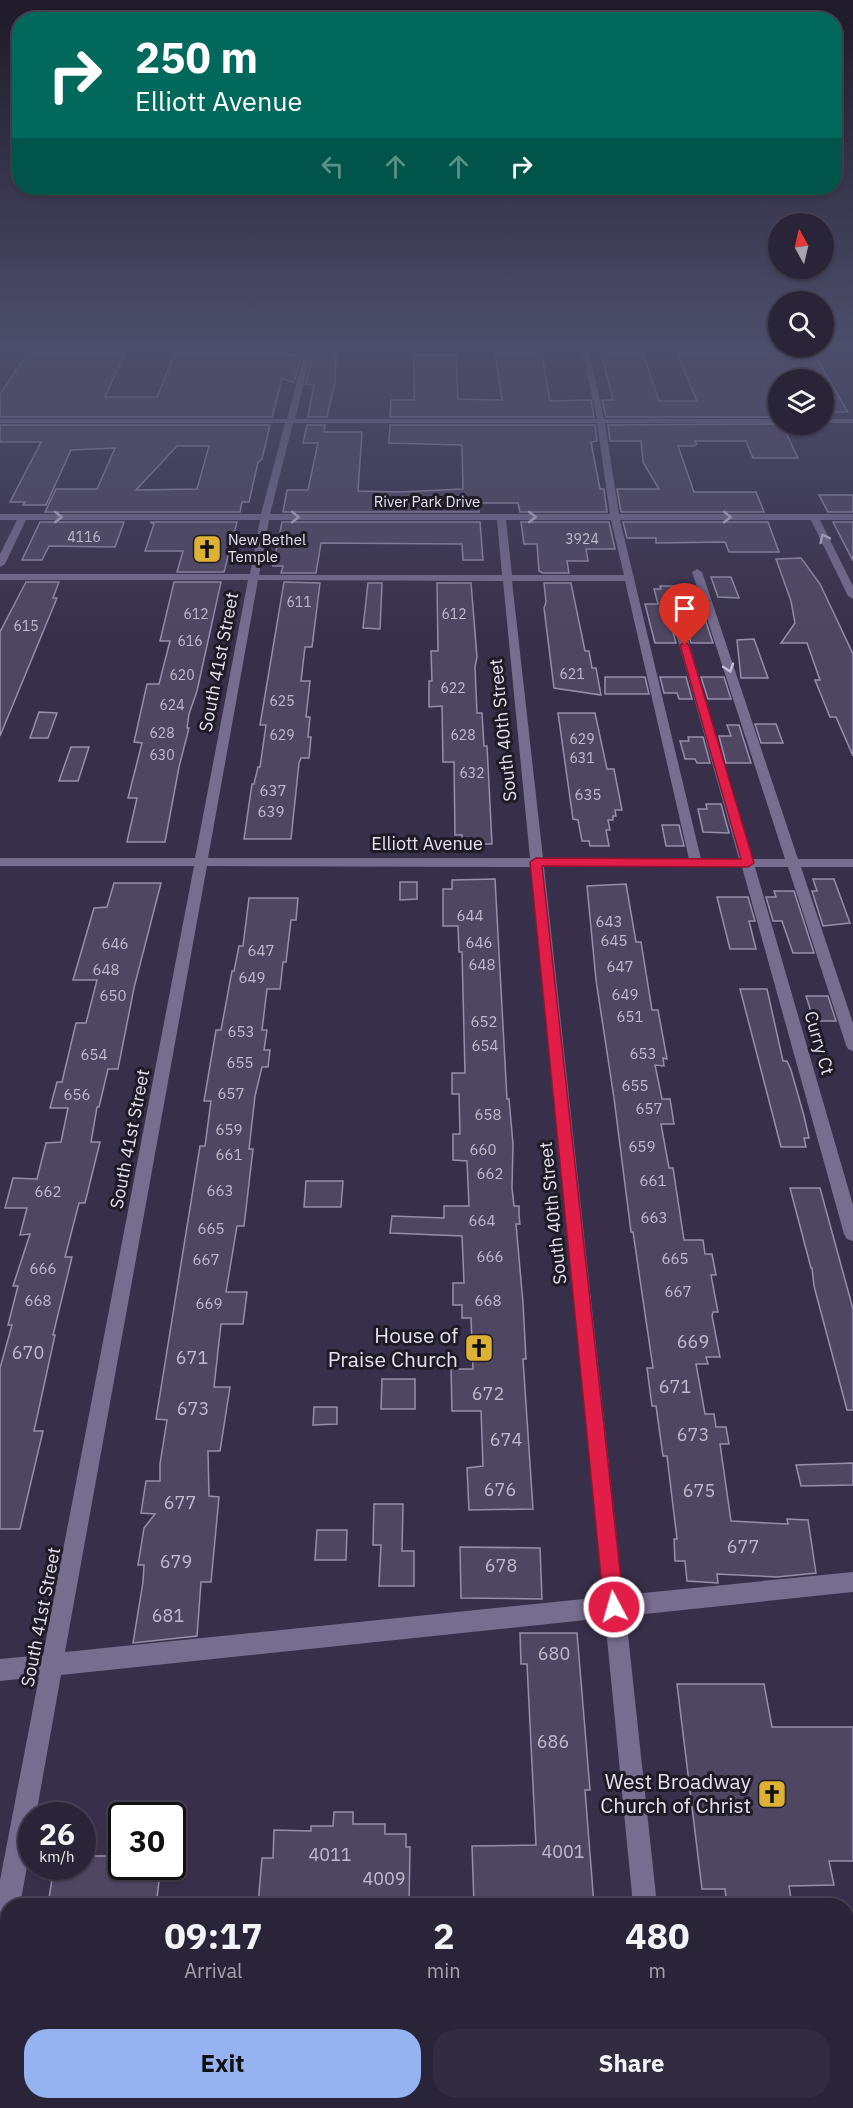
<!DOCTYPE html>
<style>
body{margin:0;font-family:"IBM Plex Sans",sans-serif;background:#322c40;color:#f1f3f6;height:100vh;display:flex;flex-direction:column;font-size:22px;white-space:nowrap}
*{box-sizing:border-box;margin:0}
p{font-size:20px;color:#a5a4ae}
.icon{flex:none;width:33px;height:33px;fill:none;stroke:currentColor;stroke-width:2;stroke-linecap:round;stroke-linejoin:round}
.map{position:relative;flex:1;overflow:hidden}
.side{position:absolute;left:0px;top:1898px;width:854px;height:212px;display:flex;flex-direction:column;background:#2a2438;border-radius:24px 24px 0 0;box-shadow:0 2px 4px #0004,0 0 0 2px #464153}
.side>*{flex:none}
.guide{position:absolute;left:12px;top:12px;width:830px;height:183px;border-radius:24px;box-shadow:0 2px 4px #0004,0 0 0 2px #464153;background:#00695c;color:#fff;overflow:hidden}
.needle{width:39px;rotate:352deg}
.fabs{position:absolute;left:768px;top:213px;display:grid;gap:12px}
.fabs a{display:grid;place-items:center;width:66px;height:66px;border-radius:50%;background:#2a2438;box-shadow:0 2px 4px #0004,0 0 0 2px #464153;font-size:30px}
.speed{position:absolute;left:18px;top:1802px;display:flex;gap:12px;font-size:30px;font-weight:700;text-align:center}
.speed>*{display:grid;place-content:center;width:78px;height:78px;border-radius:50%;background:#2a2438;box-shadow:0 2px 4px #0004,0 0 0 2px #464153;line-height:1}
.speed small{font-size:15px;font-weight:400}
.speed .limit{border:3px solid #111;border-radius:9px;background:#fff;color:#111}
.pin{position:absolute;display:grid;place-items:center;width:51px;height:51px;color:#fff;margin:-62px -26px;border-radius:50% 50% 50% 0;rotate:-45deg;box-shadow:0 0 6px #0007}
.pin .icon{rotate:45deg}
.me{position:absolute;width:66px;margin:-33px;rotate:354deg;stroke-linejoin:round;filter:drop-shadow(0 0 4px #0008)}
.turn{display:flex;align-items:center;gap:21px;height:126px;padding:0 24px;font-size:27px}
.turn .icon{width:78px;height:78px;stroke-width:2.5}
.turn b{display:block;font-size:42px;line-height:51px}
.lanes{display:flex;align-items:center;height:57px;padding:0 24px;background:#0003;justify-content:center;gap:30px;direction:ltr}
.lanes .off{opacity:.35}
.eta{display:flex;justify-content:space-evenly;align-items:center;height:102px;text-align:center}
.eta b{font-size:36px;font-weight:700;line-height:42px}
.primary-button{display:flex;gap:12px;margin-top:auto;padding:12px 24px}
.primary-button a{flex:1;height:69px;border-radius:24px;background:#95b2f1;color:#111;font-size:24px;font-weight:700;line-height:69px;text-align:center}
.primary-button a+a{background:#322c40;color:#f1f3f6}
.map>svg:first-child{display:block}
.building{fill:#4f4762;stroke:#978eac;stroke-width:1.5;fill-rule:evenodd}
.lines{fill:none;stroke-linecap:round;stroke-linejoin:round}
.minor{fill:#776d8f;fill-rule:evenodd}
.oneway{stroke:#c4bed4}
.route{fill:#e11d48;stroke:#92132f;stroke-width:1.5}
.labels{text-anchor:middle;stroke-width:6;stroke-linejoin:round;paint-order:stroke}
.far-number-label{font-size:14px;fill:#c0bacd}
.far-street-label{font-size:15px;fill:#e5e1f1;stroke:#1e1b26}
.far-poi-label{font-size:15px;fill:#e5e1f1;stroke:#1e1b26;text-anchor:start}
.number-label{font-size:15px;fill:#c0bacd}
.street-label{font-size:18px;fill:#e5e1f1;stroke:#1e1b26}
.near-number-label{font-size:18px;fill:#c0bacd}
.near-poi-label{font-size:21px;fill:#e5e1f1;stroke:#1e1b26;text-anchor:end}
</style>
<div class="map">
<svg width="853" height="2108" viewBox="0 0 853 2108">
<rect width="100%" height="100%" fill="#38304a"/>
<g class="building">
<path d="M28,353H125L105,397H157L175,353H287V355H302L294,382L282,379L272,417H0V394Z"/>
<path d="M495,353L542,354L550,401L591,400L594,417H390L391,400H414V355H456L458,399L502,400Z"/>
<path d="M643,353L659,401H697L677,353L814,354L848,412H824V377L778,378V390H769L778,417H606L602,400H613L601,354Z"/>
<path d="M313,354H336L335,383L327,417H308L314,385L306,384Z"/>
<path d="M782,424L798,458H753L746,441H695L697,444L694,446H678L694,492H756L764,512H621L617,489H659L643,462L641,441H610L608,425Z"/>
<path d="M0,425H270L262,459L258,462L249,502H242L240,512H45L56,489H97L115,448L71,450L46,505H23L25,502H10L41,442H0ZM177,446H209L197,489L136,490Z"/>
<path d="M307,425H325L324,432H362L358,491L398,492L463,489L462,445L389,443L390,425H595L597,441L591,442L600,489H604L607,512H520L518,503H478L479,512H283L287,490H308L318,443H303Z"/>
<path d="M819,495H853V512H828Z"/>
<path d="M40,522H124L115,547L49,546L42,560H22Z"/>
<path d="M150,522H237L224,572H177L183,551H145L154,524Z"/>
<path d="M282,522H480L483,560H463L462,544L321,543L316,573H281L283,566H273Z"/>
<path d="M521,522H609L615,549H586L588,561H567L569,573H543L539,571L537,544H524Z"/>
<path d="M623,522H768L779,552H729L725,542L656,543V538H627Z"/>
<path d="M833,522H853V561Z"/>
<path d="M801,558L820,584L853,654V756L836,717H830L815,680H820L807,643H781L795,623L791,601L776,559Z"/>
<path d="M711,577H731L739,598L718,597Z"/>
<path d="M26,582H59L53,598H57L0,736V632Z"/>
<path d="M174,582H221L197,691L189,714L187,728H189L179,767L165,842H127L137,798H128L142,743L134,742L147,684H159L170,641H160Z"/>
<path d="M284,582L320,583L312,647H305L301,681H310L306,717H310L308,737H311L309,758H301L299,763L291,839H244L252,784H254L258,767H260L266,725H260Z"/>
<path d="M368,583H382L380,629L363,628Z"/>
<path d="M437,583H471L477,657L475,667L477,713H482L484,746H487L492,844H463L462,835H455L454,762H443L442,706L429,707V681H432L431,651H438Z"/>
<path d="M544,583H571L585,651H589L592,668H596L601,695L554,688L544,608L546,602Z"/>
<path d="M660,586H694L713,643H691L679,600L673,596L665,602L676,643H655L645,604H658L654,589H661Z"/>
<path d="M754,639L768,678H741L737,640Z"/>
<path d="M605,677H645L649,694H605Z"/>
<path d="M660,677H686L692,699H679L677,693H664Z"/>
<path d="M701,677H724L731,699H708Z"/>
<path d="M39,712L57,713L48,738H30Z"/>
<path d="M558,713H595L607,769H614L622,810H615L616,816H613V820H608L610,830H606L609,846H590L589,841H582L578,820L573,819Z"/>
<path d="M755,724H776L783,743H761Z"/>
<path d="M727,725H739L751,763H726L719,736H731Z"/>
<path d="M688,737H703L710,763H697L695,759H685L680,741H689Z"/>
<path d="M71,747H89L78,781H59Z"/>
<path d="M706,804H721L729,833L703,832L698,809H707Z"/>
<path d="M662,825H679L684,846H666Z"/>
<path d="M495,879L507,1099H509L513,1144L512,1188L514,1206H519V1215L520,1224H516L523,1303L526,1359H523L533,1509L469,1510L467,1468L483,1466L481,1411H452L451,1369H473L471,1318H462V1305H453V1283H464L462,1236L390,1233L392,1216L444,1218V1206H469L467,1161L453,1160V1134H460L459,1094H452V1073H465L462,952H459L458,926H443V889H452V880Z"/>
<path d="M813,879H834L850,923L823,926L812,891H817Z"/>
<path d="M400,882H417V899L400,900Z"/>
<path d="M114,883H161L134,988L118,1069H108L99,1107H97L91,1142H100L85,1203H79L65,1257H72L53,1335H55L34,1431H43L22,1520L20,1529H0V1368L12,1325H8L18,1286H13L30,1234L20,1235L27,1208H5L13,1178L37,1179L46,1143L61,1142L68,1108H50L57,1082H62L76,1023H86L97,980H73L94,908L107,907Z"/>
<path d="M626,884L636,942H641L652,1010H658L667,1059L663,1058L664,1066L655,1065L662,1099H670L674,1124H661L669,1168H673L684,1240H703L705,1254H712L716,1275H711L718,1312H713L712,1316L720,1357H706L708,1364H696L705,1414H714L716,1427H726L729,1444H720L731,1521L788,1524L787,1519L808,1520L816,1573L777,1577L717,1574L718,1583L687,1581L685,1561H675L674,1539H677L667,1456H663L656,1406H652L647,1368H653L633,1232H631L630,1224L614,1098L596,980L587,886Z"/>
<path d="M774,891H794L814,953H793L782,921H773L766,897H776Z"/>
<path d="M717,897H748L755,921H749L756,949H730Z"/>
<path d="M249,898H298L296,920H291L286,962H283L280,989H267L262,1030H267L264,1050H270L268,1067H262L255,1096L249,1149H253L244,1226H237L226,1292H247L243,1324H221L214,1387H230L220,1451H208L209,1496L219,1497L211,1582H201L197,1636L133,1643L143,1582L144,1565H138L144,1528L155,1514L141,1513L146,1481H160V1464L167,1420L156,1419L200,1146H205L211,1101H204L216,1030H221L232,971H234L239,946H243Z"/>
<path d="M740,989H767L783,1061H787L791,1070L804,1116L809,1138H804L806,1147H781Z"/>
<path d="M806,996H828L836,1021H814Z"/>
<path d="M306,1181H343L341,1207H304Z"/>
<path d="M790,1188H820L853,1309V1410H847L814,1286L812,1268H811Z"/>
<path d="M382,1379H415V1409H381Z"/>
<path d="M314,1407H337V1424L313,1425Z"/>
<path d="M853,1463V1485L801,1486L796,1465Z"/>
<path d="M374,1504H403L402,1551H414V1586H379L381,1545H373Z"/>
<path d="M317,1530H347L346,1560H315Z"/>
<path d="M460,1547L540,1548L542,1599L461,1598Z"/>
<path d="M520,1633H577L590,1790H585L594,1905H474L472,1846L536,1845L527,1664H521Z"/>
<path d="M677,1684H764L772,1727H853V1861H829L834,1885L789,1886L792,1905H727L725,1889H702Z"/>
<path d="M334,1812H353V1824H385V1834H406V1847H410L409,1905H258L262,1858H273L274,1830L311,1831V1826H333Z"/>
<path d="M82,1856H120L117,1874H160L156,1905H48L54,1866H82Z"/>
</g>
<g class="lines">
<g class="minor">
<path d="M0,344H778L781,347H588L604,419H778V423H605L619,514H853V520H820L853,586V599L848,596L811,520H620L701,859H739L667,601L672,598L677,601L752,859H785L692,572L697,569L702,572L798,859H853V867H801L853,1023V1051L848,1049L846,1045L788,867H755L853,1205V1241L847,1239L844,1234L742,867H544L623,1595L853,1572V1592L626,1616L657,1905H633L605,1618L61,1675L36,1815H32V1839L20,1905H8V1954L0,1957V1880L39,1677L0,1681V1659L43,1655L194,866H0V858H195L248,580H0V574H250L260,520H26L5,564L0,567V554L17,520H0V514H261L285,423H0V419H287L306,347H0ZM313,347H581L597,419H295ZM293,423H597L610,514H270ZM269,520H497L502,575H259ZM506,520H611L624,575H512ZM258,580L503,581L530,858H208ZM512,581H625L689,859L543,858ZM207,866L531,867L603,1597L65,1652Z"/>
<path d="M824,344H853V347H821Z"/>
<rect x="824" y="419" width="29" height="4"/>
<path d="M853,2038V2064L846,2065V2039Z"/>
<path d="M401,2102H476L474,2108H399Z"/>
</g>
</g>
<defs><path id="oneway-chevron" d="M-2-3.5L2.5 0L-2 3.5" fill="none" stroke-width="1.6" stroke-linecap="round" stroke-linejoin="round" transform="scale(1.5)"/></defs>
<g class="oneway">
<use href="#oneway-chevron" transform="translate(58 517)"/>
<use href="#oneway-chevron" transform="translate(295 517)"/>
<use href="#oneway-chevron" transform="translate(532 517)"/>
<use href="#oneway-chevron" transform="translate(727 517)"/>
<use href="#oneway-chevron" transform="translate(824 538) rotate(-116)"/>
<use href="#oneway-chevron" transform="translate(729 668) rotate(72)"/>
</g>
<linearGradient id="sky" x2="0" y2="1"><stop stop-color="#1f1a29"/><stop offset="0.54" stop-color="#4d4e6b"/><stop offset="1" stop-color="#4d4e6b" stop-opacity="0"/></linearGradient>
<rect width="853" height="639" fill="url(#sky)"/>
<path class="route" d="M685,642L689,645L754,863L748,867L542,866L624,1607L621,1614L614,1617L607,1614L604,1607L530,862L536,858L741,859L680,645Z"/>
<defs>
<g id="church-square" transform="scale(1.5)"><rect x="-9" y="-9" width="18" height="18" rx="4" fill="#ddb133" stroke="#1e1b26"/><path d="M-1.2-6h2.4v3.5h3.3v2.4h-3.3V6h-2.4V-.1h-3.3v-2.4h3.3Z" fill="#111"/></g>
</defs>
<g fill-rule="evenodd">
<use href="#church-square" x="207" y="549"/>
<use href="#church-square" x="479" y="1348"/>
<use href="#church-square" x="772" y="1794"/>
</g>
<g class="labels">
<g class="far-number-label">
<text x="84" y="542">4116</text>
<text x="582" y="544">3924</text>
<text x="299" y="607">611</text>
<text x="196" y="619">612</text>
<text x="454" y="619">612</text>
<text x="26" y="631">615</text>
<text x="190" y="646">616</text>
<text x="572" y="679">621</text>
<text x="182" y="680">620</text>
<text x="453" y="693">622</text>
<text x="282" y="706">625</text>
<text x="172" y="710">624</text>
<text x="162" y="738">628</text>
<text x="282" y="740">629</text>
<text x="463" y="740">628</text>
<text x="582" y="744">629</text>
<text x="162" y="760">630</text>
<text x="582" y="763">631</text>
<text x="472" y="778">632</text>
</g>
<g class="far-street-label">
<text x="427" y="507">River Park Drive</text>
</g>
<g class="far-poi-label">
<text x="228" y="545">New Bethel<tspan x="228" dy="17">Temple</tspan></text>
</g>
<g class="number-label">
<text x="273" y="796">637</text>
<text x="588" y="800">635</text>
<text x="271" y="817">639</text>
<text x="470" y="921">644</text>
<text x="609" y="927">643</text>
<text x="614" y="946">645</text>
<text x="479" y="948">646</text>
<text x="115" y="949">646</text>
<text x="261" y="956">647</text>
<text x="482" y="970">648</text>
<text x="620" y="972">647</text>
<text x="106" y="975">648</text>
<text x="252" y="983">649</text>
<text x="625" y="1000">649</text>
<text x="113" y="1001">650</text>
<text x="630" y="1022">651</text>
<text x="484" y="1027">652</text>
<text x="241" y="1037">653</text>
<text x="485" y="1051">654</text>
<text x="643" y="1059">653</text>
<text x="94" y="1060">654</text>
<text x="240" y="1068">655</text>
<text x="635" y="1091">655</text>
<text x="231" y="1099">657</text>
<text x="77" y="1100">656</text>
<text x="649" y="1114">657</text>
<text x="488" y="1120">658</text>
<text x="229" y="1135">659</text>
<text x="642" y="1152">659</text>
<text x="483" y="1155">660</text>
<text x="229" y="1160">661</text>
<text x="490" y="1179">662</text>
<text x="653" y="1186">661</text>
<text x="220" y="1196">663</text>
<text x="48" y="1197">662</text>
<text x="654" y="1223">663</text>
<text x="482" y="1226">664</text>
<text x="211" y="1234">665</text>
<text x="490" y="1262">666</text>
<text x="675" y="1264">665</text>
<text x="206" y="1265">667</text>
<text x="43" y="1274">666</text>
<text x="678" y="1297">667</text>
<text x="38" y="1306">668</text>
<text x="488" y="1306">668</text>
<text x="209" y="1309">669</text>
</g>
<g class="street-label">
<text transform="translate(219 662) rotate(-79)" y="6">South 41st Street</text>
<text transform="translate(503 730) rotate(-96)" y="6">South 40th Street</text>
<text x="427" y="850">Elliott Avenue</text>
<text transform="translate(819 1043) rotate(74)" y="6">Curry Ct</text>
<text transform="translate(130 1139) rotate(-79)" y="6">South 41st Street</text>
<text transform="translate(553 1213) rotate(-96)" y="6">South 40th Street</text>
<text transform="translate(41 1617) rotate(-79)" y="6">South 41st Street</text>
</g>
<g class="near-number-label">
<text x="693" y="1348">669</text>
<text x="28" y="1359">670</text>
<text x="192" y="1364">671</text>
<text x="675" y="1393">671</text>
<text x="488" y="1400">672</text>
<text x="193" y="1415">673</text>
<text x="693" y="1441">673</text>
<text x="506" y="1446">674</text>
<text x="500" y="1496">676</text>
<text x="699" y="1497">675</text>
<text x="180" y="1509">677</text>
<text x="743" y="1553">677</text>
<text x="176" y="1568">679</text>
<text x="501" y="1572">678</text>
<text x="168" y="1622">681</text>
<text x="554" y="1660">680</text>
<text x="553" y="1748">686</text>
<text x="563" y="1858">4001</text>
<text x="330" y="1861">4011</text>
<text x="384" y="1885">4009</text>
</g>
<g class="near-poi-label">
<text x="458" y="1343">House of<tspan x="458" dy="24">Praise Church</tspan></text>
<text x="751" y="1789">West Broadway<tspan x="751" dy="24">Church of Christ</tspan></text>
</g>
</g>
</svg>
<div class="fabs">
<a><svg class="needle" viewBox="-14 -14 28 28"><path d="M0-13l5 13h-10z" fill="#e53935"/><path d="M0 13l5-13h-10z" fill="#a5a4ae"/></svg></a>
<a><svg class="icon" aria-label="search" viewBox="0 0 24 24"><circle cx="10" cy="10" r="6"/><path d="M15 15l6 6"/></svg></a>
<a><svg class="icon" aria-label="layers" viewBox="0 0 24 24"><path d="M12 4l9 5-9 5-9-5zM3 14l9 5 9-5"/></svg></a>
</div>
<div class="speed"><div>26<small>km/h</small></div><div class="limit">30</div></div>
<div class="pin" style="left:685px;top:645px;background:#d93025"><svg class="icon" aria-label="arrive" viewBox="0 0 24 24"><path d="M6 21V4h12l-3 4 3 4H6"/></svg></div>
<svg class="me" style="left:614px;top:1607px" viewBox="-20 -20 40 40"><circle r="17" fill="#e11d48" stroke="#fff" stroke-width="3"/><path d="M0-11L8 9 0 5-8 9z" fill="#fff"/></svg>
<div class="guide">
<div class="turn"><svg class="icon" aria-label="right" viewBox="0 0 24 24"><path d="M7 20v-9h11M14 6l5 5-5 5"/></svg><div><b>250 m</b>Elliott Avenue</div></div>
<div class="lanes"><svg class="icon off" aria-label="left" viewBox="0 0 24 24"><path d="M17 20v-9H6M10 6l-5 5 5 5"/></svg><svg class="icon off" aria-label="ahead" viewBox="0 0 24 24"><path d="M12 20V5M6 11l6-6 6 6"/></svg><svg class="icon off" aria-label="ahead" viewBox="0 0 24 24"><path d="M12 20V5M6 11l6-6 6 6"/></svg><svg class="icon" aria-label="right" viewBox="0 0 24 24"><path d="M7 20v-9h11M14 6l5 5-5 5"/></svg></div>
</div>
<section class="side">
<div class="eta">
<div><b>09:17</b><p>Arrival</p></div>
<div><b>2</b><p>min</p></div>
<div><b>480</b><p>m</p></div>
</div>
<div class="primary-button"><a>Exit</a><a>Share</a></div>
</section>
</div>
